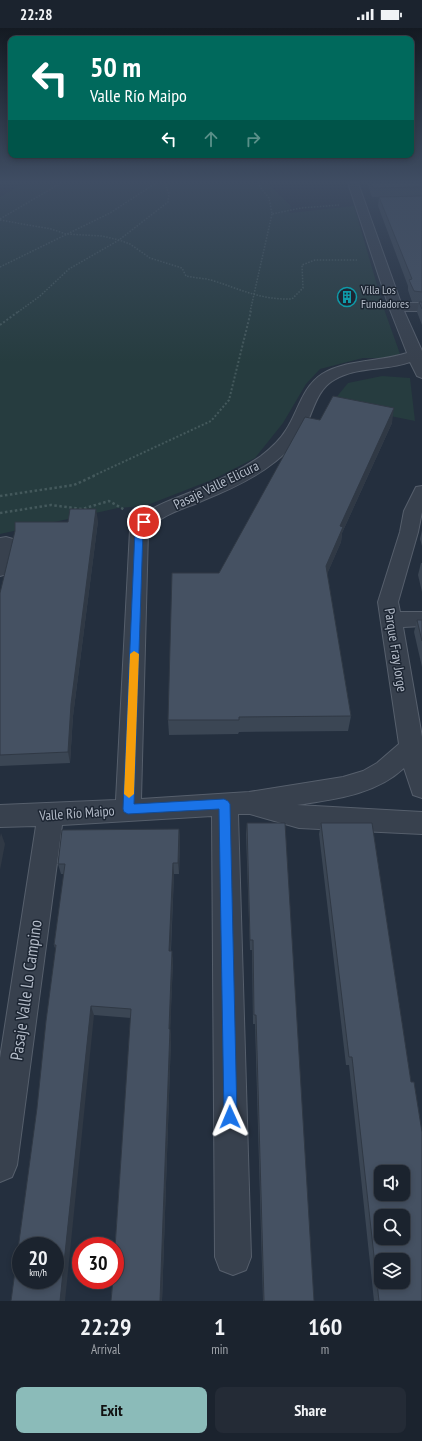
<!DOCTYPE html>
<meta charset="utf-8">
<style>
body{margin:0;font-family:"PT Sans Narrow",sans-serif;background:#242b36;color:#f1f3f6;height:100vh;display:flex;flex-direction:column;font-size:15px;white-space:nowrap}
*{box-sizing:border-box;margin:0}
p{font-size:13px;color:#a0a4aa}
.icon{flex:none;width:22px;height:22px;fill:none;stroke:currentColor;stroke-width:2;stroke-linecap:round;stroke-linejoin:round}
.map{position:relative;height:1273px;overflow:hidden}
.drawer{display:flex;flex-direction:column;background:#1b232e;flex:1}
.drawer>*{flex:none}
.banner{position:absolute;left:8px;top:8px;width:406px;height:122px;border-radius:8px;box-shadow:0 2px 6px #0003,0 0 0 1px #39404a;background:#00695c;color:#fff;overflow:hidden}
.fabs{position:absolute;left:374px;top:1137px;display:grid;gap:8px}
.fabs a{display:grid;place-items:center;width:36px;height:36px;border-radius:8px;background:#1b232e;box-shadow:0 2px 6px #0003,0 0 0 1px #39404a;font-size:20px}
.speed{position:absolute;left:12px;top:1209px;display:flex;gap:8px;font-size:20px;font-weight:700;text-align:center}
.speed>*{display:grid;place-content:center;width:52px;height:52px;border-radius:50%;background:#1b232e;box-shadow:0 2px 6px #0003,0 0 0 1px #39404a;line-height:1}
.speed small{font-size:10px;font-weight:400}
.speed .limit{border:6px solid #d22;background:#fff;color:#111}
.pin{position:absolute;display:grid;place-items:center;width:34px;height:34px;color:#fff;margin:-17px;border:2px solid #fff;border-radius:50%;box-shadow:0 1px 4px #0007}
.me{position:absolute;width:44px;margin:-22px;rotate:359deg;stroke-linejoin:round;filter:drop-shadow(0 0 3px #0008)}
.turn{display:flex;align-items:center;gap:14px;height:84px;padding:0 16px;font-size:18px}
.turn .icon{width:52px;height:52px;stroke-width:2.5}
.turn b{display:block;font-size:28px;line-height:34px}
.lanes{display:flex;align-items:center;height:38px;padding:0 16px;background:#0003;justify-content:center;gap:20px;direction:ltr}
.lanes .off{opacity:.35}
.eta{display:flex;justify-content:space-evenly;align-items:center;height:68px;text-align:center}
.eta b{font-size:24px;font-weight:700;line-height:28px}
.primary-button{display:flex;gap:8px;margin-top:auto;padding:8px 16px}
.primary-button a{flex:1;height:46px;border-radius:8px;background:#8bbbb9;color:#111;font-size:16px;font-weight:700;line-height:46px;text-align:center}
.primary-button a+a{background:#242b36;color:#f1f3f6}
.status{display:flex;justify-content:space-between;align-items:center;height:28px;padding:0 20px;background:#1b232e;direction:ltr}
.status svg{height:11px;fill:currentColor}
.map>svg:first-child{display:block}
.green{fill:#263c3f}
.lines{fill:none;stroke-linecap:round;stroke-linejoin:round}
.street-casing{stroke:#565f6c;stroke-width:2}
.path-far2{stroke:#44595c;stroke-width:1.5;stroke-dasharray:1.5 1.5;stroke-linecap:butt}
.path-far1{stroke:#44595c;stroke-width:2;stroke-dasharray:2 2;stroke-linecap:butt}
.path{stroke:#44595c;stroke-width:2.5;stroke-dasharray:2.5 2.5;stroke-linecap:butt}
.street{fill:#38414e;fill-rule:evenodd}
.wall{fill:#3b4654}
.shaded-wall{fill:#303945}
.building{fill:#455162;stroke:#303945;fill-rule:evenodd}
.route{fill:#1a73e8;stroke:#114b97}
.slow{fill:#f59e0b}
.labels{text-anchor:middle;stroke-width:3;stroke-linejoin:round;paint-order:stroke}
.far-poi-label{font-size:12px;fill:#b4bcc9;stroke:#1d2633;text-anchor:start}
.street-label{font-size:14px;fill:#b4bcc9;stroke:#1d2633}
.near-street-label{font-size:17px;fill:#b4bcc9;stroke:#1d2633}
</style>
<div class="status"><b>22:28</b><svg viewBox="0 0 49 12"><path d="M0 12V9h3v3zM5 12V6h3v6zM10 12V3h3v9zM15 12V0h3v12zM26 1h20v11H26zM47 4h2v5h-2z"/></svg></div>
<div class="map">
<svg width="422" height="1273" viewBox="0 0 422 1273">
<rect width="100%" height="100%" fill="#242f3e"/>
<g class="green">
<path d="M25,155H267L291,178L289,185L354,178L384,281L400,326L390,330H363L320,341L306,356L283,395L255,430L214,451L145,478L118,480L0,506V169Z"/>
<path d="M382,348L410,350L415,393L331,376L348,355Z"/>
</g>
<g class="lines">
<g class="street-casing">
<g id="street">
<path d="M348,155H358L401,275H422V283H404L422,323V350L417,348L410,334C386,343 357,338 334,352C318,361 314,380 307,395C300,410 289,423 276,433C255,450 229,462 204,472C185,481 162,485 148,503L141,771L249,764L343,749L363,743L377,735L399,716L378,574L400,504L404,483L416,459L422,458V484L418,504L398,574L400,584H422V598L403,599L422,709V770L413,767L404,740C375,767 335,771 297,777L422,784V806L299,800L250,786H238L251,1229L246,1242L233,1247L220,1242L215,1229L212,788L62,797L17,1137L12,1149L0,1154V1030L36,798L0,799V777L116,772L130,502C145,478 171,473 196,462C218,453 241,442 261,428C270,421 280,412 286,402C298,384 302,359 322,346C347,331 380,334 407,325L389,279Z"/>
<path d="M6,509L13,511L16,515L10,541L7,546L0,548V510Z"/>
</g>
</g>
<g class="path-far2">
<path d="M257,155L269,170L272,186L301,180L339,177"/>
<path d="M0,191L61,155"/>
<path d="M0,192L51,201L66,206L102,208L119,212L130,216L150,230L182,240L186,248C194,250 203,250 211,252C240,261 260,272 292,271L303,260L302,237L315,232H357"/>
<path d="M0,239L110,185L156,155"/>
<path d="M18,284L40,268L69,241L119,212L168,174L169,166L165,155"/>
<path d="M250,284L272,186"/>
</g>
<g class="path-far1">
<path d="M0,297L19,283"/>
<path d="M93,448L211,393L229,372L251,283"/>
</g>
<g class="path">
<path d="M0,468L74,457L96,447"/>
<path d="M0,485L51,477L82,481L109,473L125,482"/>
</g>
<use href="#street" class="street"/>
</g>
<g class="wall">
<path d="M367,155H422V297L417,284L419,274H412L408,262V258L378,178L379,169H372Z"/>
<path d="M320,392L392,395L342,505L341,514L327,546L351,688L348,703L239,704L238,706L169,707L168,692L219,545Z"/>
<path d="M98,493L73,688L70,735L0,738V565L68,494Z"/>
<path d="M422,502V518L420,511Z"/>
<path d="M421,535H422V564L418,547Z"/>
<path d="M417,592H422V639L414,604Z"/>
<path d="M247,795L314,1273H263L255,996H253L252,922H250L246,806Z"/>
<path d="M321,795L422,1273H374L349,1037H346L319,806Z"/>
<path d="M179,801L180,812L179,846H174L171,923L173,933L170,1001L171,1010L162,1273H111L131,990L94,987L37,1080L56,923L54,917L64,846H61L58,836Z"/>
</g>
<g class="shaded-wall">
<path d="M394,380L392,395L342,505L341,514L324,553L326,538L340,498Z"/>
<path d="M96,481L98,493L73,688L70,735L68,724L71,676Z"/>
<path d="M179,801L180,812L179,846L178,835Z"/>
<path d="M1,805L5,816L0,842V809Z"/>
<path d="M173,835L174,846L170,933L169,923Z"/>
<path d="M172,923L173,933L170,1010L169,1001Z"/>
<path d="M91,978L94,987L65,1273H60Z"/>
<path d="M170,1001L171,1010L162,1273H160Z"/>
</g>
<g class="building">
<path d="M371,155H422V159L373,160Z"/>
<path d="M422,168V264L414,263L409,252L412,251L379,169Z"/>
<path d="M419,274H422V281Z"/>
<path d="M333,368L394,380L340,498L343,499L326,538L351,688L239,689V692H168L172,545H219L305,389L320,392Z"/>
<path d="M70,481H96L71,676L68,724L0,727V565L15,503V494H68Z"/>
<path d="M417,592H422V613Z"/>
<path d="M247,795H285L314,1273H264L256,987H254L253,912H250Z"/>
<path d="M321,795H372L411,1054H414L422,1104V1273H379L352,1029H349ZM381,1144H403V1166H381ZM381,1188H403V1210H381ZM381,1232H403V1254H381Z"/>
<path d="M179,801L178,835H173L169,923H172L169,1001H170L160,1273H111L113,1252H115V1220L131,981L91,978L60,1273H11L37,1080L46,993L56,917H54L65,836H58L62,802ZM21,1218H55V1252H21Z"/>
</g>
<linearGradient id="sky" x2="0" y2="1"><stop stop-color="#141a22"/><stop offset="0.46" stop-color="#3f4d63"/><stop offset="1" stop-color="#3f4d63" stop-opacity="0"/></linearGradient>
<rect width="422" height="334" fill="url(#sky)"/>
<path class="route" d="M144,491L148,494L143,502L134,776L224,771L228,773L230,776L237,1089L235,1093L230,1095L226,1093L224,1089L219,781L128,786L124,784L123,781L135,502L141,492Z"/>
<path class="slow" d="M134,623L139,626L134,766L129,770L124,766L130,626Z"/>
<defs>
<g id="building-ring" transform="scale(1)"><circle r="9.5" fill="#1d2633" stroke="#0f9aa8" stroke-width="1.5"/><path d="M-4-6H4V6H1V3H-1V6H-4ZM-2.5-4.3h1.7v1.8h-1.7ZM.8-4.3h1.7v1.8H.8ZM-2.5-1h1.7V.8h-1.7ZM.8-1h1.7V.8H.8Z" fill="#0f9aa8"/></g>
</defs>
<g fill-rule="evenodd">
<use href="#building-ring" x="347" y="269"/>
</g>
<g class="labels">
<g class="far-poi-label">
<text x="361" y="266">Villa Los<tspan x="361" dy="14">Fundadores</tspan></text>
</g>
<g class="street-label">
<text transform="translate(216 457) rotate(-26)" y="5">Pasaje Valle Elicura</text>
<text transform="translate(396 622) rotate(81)" y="5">Parque Fray Jorge</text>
<text transform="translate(77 785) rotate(-4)" y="5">Valle Río Maipo</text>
</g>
<g class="near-street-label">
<text transform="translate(26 962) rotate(-82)" y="6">Pasaje Valle Lo Campino</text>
</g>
</g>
</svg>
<div class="fabs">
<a><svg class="icon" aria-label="sound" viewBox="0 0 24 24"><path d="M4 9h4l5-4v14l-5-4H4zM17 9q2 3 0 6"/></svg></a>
<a><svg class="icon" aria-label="search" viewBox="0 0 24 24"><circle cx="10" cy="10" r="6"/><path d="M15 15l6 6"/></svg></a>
<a><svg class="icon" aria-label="layers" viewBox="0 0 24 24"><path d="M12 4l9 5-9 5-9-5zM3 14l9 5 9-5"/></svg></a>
</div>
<div class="speed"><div>20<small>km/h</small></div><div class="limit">30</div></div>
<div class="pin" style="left:144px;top:494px;background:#d93025"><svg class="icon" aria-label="arrive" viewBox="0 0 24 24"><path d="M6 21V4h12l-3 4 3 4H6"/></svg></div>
<svg class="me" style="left:230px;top:1089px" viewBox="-20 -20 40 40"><path d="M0-17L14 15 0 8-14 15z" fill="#1a73e8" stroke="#fff" stroke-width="4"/></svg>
<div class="banner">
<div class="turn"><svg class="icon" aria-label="left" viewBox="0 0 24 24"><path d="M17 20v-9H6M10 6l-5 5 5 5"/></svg><div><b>50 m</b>Valle Río Maipo</div></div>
<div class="lanes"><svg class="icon" aria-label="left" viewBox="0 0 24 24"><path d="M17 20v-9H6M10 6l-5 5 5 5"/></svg><svg class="icon off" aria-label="ahead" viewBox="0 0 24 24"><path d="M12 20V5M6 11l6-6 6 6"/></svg><svg class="icon off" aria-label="right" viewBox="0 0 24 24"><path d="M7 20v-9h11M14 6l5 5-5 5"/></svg></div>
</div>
</div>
<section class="drawer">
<div class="eta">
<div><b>22:29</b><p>Arrival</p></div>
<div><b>1</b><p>min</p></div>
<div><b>160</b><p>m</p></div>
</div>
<div class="primary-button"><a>Exit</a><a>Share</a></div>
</section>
